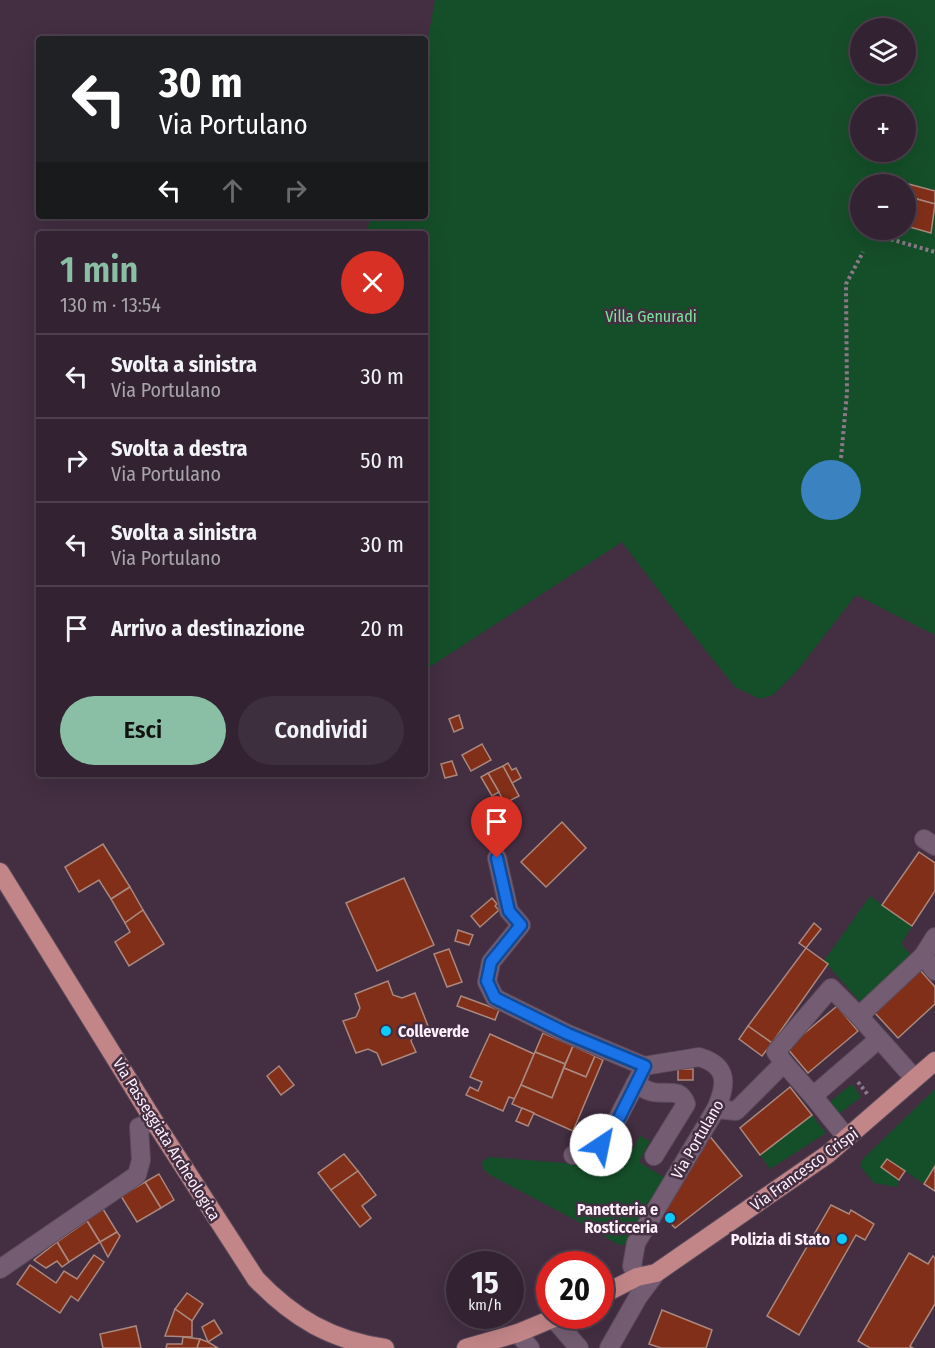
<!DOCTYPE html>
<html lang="it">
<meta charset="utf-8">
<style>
body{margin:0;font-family:"Fira Sans Condensed",sans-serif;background:#3d2f3e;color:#f1f3f6;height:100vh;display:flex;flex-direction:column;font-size:22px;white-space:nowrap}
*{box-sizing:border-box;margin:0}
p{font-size:20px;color:#a8a4ac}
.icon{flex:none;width:33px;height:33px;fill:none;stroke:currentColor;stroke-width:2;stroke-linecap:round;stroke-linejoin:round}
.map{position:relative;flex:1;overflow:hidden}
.side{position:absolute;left:36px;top:231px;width:392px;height:546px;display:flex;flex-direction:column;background:#322232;border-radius:6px;box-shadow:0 6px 24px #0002,0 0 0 2px #4d3f4d}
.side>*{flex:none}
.hud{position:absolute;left:36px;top:36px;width:392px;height:183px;border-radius:6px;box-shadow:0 6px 24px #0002,0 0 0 2px #4d3f4d;background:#202124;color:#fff;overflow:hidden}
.controls{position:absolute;left:850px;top:18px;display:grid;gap:12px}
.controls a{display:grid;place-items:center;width:66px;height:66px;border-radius:50%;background:#322232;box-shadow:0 6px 24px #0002,0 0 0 2px #4d3f4d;font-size:30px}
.speed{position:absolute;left:446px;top:1251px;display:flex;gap:12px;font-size:30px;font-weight:700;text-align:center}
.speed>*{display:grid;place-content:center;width:78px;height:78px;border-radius:50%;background:#322232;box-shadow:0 6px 24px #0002,0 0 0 2px #4d3f4d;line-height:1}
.speed small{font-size:15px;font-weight:400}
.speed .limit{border:9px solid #d22;background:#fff;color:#111}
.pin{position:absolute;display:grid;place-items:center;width:51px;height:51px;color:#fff;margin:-62px -26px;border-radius:50% 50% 50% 0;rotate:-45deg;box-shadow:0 0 6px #0007}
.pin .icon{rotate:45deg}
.me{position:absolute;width:66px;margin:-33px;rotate:34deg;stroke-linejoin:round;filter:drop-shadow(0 0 4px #0008)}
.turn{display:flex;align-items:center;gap:21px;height:126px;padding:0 24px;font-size:27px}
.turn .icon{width:78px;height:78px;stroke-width:2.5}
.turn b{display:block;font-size:42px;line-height:51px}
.lanes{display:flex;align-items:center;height:57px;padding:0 24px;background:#0003;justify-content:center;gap:30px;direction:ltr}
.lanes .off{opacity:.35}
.round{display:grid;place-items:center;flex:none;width:63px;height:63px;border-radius:32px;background:#3d2f3e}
.headline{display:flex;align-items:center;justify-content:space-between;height:102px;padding:0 24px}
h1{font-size:36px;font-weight:600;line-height:45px;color:#8abfa5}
.action{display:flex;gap:12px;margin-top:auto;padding:12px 24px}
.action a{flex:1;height:69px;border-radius:36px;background:#8abfa5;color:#111;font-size:24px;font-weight:600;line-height:69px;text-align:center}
.action a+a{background:#3d2f3e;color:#f1f3f6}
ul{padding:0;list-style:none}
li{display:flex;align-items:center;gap:18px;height:84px;padding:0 24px;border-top:2px solid #4d3f4d}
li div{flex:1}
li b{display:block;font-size:22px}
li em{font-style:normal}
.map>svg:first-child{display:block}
.green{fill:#154f29;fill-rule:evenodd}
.water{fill:#3b82c0}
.building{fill:#822f19;stroke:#aa887e;stroke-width:1.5}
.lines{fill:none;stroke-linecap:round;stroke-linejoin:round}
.minor-casing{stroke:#5c4a5b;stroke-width:20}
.major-casing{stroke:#5c4a5b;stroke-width:20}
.path{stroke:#8b798a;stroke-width:4;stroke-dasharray:3 3;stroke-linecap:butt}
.minor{stroke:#745d72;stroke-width:18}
.major{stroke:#c38688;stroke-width:18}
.route-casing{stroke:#114b97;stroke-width:15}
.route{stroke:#1a73e8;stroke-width:10}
.poi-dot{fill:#0ccafa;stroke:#432e42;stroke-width:2}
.labels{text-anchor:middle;stroke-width:5;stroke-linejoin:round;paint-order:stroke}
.park-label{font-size:16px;fill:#78e496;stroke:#432e42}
.poi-label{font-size:16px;font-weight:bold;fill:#fef0fc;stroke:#432e42;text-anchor:end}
.street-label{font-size:16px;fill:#fef0fc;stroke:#432e42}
</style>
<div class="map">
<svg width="935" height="1348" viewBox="0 0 935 1348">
<rect width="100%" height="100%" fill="#432e42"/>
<g class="green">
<path d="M435,0H935V635L856,595L797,671L773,695L760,699L735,687L679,617L622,542L425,670L424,234H366L371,216H424L425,54ZM861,28H906V74H861ZM861,106H906V152H861ZM861,184H906V230H861Z"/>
<path d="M870,896L912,926L901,944L910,954L863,1005L824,961Z"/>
<path d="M852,1084L861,1097L836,1116L827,1104Z"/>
<path d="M935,1089V1166L924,1184L887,1159L881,1167L899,1180L897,1187L874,1183L860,1166L862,1160Z"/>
<path d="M812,1115L826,1133L770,1169L760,1155Z"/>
<path d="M640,1136L650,1141L639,1162L665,1178L626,1244L619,1245L583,1224L490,1175L483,1169L482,1162L489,1157L602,1166L615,1161L626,1152L630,1154Z"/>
</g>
<circle class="water" cx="831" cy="490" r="30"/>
<g class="building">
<path d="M901,182L935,191V204L906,196V184H900Z"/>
<path d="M906,196L935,204L931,233L906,226Z"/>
<path d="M459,715L463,728L454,732L449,719Z"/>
<path d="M482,744L491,760L471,771L462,755Z"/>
<path d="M452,761L457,775L445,778L441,764Z"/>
<path d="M508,763L512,770L516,768L521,778L512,783L503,766Z"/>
<path d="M503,766L519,796L505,803L488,773Z"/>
<path d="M488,773L499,792L492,796L481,777Z"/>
<path d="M562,822L586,848L546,887L521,862Z"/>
<path d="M103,844L130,887L111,899L99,880L79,892L65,867Z"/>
<path d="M919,852L935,863V891L912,926L882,905Z"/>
<path d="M404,878L434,945L377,971L346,903Z"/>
<path d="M130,887L143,910L125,923L111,899Z"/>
<path d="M492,898L497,904L495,906L499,910L480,927L471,916Z"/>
<path d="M143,910L164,944L129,966L115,942L130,932L125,923Z"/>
<path d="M814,923L821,929L806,948L799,943Z"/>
<path d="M458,930L473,935L469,945L455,941Z"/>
<path d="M806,948L828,964L772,1043L748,1026Z"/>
<path d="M449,949L462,982L447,987L434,954Z"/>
<path d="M920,970L935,987V1004L898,1038L874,1012Z"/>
<path d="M388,981L393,995L402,998L415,993L428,1026L415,1031L411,1041L416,1052L382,1065L377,1053L368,1049L356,1053L343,1021L356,1017L360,1008L355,994Z"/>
<path d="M461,996L499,1010L495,1020L457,1006Z"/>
<path d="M837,1006L858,1031L808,1073L787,1048Z"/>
<path d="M748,1026L772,1043L762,1056L739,1039Z"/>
<path d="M543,1033L573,1046L565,1064L535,1052Z"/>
<path d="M490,1034L534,1054L515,1099L509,1097L503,1111L466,1095L470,1087L478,1091L482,1082L470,1077Z"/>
<path d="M573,1046L595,1056L586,1077L564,1068Z"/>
<path d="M535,1052L565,1064L552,1098L521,1085Z"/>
<path d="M595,1056L603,1060L573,1131L512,1104L521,1085L552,1098L564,1068L586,1077Z"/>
<path d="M279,1066L294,1085L281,1095L267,1076Z"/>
<rect x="678" y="1069" width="15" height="11"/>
<path d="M790,1087L812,1115L760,1155L740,1128Z"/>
<path d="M522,1108L534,1113L528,1126L516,1121Z"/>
<path d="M708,1134L742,1176L675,1228L660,1212Z"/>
<path d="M344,1154L358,1171L331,1190L318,1173Z"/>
<path d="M887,1159L905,1171L899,1180L881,1167Z"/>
<path d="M935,1166V1191L924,1184Z"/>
<path d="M358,1171L376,1195L362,1206L371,1218L360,1227L331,1190Z"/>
<path d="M159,1174L174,1200L161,1208L145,1182Z"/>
<path d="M145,1182L161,1208L137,1222L121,1196Z"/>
<path d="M831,1205L849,1214L851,1210L874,1224L865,1240L856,1235L799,1335L767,1316Z"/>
<path d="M103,1209L117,1232L100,1242L86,1219Z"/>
<path d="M87,1221L100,1242L69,1262L57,1242Z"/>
<path d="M117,1232L120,1236L108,1257L100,1242Z"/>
<path d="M57,1242L69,1262L62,1267L57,1261L46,1268L34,1260Z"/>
<path d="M909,1253L928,1264L933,1256L935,1258V1304L910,1346L913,1348H870L858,1341Z"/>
<path d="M94,1255L104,1262L78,1301L71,1296L60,1313L17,1284L30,1265L56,1283L64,1271L77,1279Z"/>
<path d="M187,1293L203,1304L192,1321L175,1309Z"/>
<path d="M175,1309L192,1321V1337L165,1336Z"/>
<path d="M662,1310L712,1330L706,1348H661L649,1344Z"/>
<path d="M214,1320L222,1333L208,1342L202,1327Z"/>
<path d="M136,1326L141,1348H103L100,1334Z"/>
<path d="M183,1337L200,1339L197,1348H166L167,1344H182Z"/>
<path d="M200,1339L208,1342L218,1348H197Z"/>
</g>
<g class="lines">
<g class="minor-casing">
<g id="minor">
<path d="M924,839L935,846"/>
<path d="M497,858L509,911L521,925L491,962L487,982L495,998L568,1034L644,1066L699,1057C730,1066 726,1086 716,1109L636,1243L632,1266L637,1277"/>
<path d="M935,937L923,956L935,971"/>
<path d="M784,1063L776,1052L831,988L859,1016"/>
<path d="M914,1078L859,1016L923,956"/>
<path d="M635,1084C641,1087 647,1091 653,1092C668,1095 680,1087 686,1104L654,1156"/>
<path d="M813,1096L847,1138"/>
<path d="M716,1109L736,1111L784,1063L813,1096L879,1039"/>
<path d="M573,1155L590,1151L608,1137L640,1075"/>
<path d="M0,1269L137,1175L141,1160L139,1127L154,1121"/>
<path d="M553,1318L579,1348"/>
<path d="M518,1333L530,1348"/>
<path d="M609,1348L638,1297L656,1273"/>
</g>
</g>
<g class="major-casing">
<g id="major">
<path d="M0,872L154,1121L256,1279C293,1318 331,1340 385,1348"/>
<path d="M600,1296L637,1277L656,1273L828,1154L935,1061"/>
<path d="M466,1348L518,1333L559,1316"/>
</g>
</g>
<g class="path">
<path d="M862,231L935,252"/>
<path d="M841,458L847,393L846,284L863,252"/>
<path d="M858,1082L868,1095"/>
</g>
<use href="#minor" class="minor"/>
<use href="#major" class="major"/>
</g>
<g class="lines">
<g class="route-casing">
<path id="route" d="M497,858L509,911L521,925L491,962L487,981L495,998L568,1034L645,1066L614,1128L601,1145"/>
</g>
<use href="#route" class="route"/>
</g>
<g class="poi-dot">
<circle cx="386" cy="1031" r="6"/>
<circle cx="670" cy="1218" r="6"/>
<circle cx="842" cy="1239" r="6"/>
</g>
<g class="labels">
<g class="park-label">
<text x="651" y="322">Villa Genuradi</text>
</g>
<g class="poi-label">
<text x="398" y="1037" text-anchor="start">Colleverde</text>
<text x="658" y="1215">Panetteria e<tspan x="658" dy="18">Rosticceria</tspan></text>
<text x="830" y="1245">Polizia di Stato</text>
</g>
<g class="street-label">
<text transform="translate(167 1139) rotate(58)" y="6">Via Passeggiata Archeologica</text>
<text transform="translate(697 1139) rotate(-60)" y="6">Via Portulano</text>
<text transform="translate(804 1169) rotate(-36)" y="6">Via Francesco Crispi</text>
</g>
</g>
</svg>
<div class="controls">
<a><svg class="icon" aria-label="layers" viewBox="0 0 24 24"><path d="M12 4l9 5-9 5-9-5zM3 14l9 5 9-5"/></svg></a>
<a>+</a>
<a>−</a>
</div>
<div class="speed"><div>15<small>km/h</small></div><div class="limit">20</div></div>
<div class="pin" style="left:497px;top:858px;background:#d93025"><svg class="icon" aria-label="arrive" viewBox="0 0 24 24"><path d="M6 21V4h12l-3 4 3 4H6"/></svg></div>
<svg class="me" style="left:601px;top:1145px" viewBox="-20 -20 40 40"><circle r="19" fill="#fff"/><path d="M0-13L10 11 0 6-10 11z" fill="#1a73e8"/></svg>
<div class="hud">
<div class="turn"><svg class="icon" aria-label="left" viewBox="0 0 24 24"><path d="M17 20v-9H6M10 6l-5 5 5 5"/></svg><div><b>30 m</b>Via Portulano</div></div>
<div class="lanes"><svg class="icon" aria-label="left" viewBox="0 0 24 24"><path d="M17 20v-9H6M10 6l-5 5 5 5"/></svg><svg class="icon off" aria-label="ahead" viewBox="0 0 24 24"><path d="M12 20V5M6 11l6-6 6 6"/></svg><svg class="icon off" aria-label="right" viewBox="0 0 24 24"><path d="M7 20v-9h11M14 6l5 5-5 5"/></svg></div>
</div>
<section class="side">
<div class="headline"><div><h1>1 min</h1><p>130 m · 13:54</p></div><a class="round" style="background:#d93025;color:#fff"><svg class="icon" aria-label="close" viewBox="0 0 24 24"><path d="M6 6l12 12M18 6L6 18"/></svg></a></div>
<ul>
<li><svg class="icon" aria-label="left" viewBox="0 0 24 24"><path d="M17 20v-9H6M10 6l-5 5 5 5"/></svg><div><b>Svolta a sinistra</b><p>Via Portulano</p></div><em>30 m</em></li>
<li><svg class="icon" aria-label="right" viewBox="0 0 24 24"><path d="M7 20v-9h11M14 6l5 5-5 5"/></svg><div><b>Svolta a destra</b><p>Via Portulano</p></div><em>50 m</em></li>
<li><svg class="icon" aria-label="left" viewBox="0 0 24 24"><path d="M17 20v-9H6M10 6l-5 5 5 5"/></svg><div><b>Svolta a sinistra</b><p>Via Portulano</p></div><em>30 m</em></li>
<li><svg class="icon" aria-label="arrive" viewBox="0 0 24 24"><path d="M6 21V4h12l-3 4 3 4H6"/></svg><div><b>Arrivo a destinazione</b></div><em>20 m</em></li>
</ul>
<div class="action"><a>Esci</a><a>Condividi</a></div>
</section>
</div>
